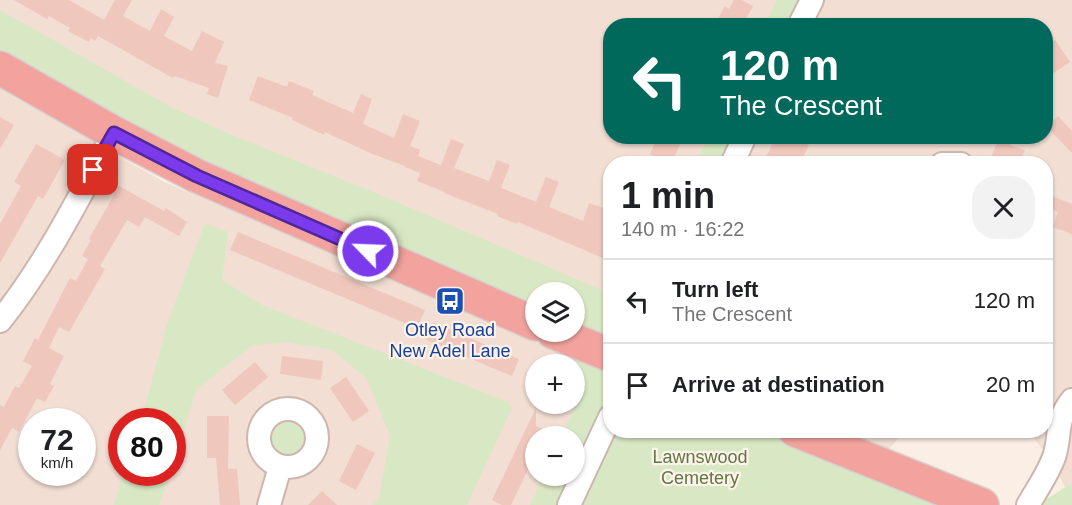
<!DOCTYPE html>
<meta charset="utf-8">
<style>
body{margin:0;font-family:Helvetica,sans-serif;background:#f2f2f2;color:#202124;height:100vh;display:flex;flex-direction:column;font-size:22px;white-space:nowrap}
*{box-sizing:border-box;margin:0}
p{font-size:20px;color:#757577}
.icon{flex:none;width:33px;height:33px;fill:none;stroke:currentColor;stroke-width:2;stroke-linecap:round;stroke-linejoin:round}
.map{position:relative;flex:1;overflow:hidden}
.details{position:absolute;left:603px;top:156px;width:450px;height:282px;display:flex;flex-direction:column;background:#fff;border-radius:24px;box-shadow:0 2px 4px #0004}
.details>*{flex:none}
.top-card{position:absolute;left:603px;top:18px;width:450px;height:126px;border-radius:24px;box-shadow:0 2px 4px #0004;background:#00695c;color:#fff;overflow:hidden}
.buttons{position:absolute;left:525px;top:282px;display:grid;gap:12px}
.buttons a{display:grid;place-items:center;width:60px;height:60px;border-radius:50%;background:#fff;box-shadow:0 2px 4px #0004;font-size:30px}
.speed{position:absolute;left:18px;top:408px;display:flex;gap:12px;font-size:30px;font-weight:700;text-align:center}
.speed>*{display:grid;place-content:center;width:78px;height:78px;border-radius:50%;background:#fff;box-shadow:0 2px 4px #0004;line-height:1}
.speed small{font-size:15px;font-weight:400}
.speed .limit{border:9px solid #d22;background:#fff;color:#111}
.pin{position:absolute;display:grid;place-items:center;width:51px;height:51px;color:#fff;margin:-26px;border-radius:12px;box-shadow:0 3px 9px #0006}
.me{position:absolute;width:66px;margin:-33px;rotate:294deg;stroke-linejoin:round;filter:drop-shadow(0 0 4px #0008)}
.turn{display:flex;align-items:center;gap:21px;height:126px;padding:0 18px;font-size:27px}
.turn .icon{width:78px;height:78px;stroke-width:2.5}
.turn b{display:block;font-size:42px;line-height:51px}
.round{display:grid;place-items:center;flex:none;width:63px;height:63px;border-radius:24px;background:#f2f2f2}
.head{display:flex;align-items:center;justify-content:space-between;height:102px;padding:0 18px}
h1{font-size:36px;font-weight:700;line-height:45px}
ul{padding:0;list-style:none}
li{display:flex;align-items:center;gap:18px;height:84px;padding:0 18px;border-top:2px solid #e0e0e0}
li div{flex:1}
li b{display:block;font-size:22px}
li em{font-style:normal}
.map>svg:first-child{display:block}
.residential{fill:#f2ded3;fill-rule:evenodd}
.green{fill:#d9e8c4}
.building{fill:#efc7bd}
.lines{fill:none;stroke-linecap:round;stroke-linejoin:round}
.minor-casing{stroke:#ceb6ae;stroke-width:26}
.highway-casing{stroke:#d8cecd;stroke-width:36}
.minor{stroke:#fff;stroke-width:22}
.highway{stroke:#f2a39e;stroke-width:33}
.route-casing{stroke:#51269a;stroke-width:15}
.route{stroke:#7c3aed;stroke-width:10}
.labels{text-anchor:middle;stroke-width:4.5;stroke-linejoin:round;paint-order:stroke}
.transit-label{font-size:18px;fill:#164399;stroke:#fef2ea}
.park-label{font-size:18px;fill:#5e7843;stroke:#fef2ea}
</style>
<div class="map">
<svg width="1072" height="505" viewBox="0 0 1072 505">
<rect width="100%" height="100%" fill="#fbeee4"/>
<g class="residential">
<path d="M0,0H1072V483L1065,487L1053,464L1029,431L1046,430V164H610V334L574,292H536L0,53ZM610,26H1046V136H610Z"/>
<path d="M0,89L164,182L610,371L567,505H0ZM536,364H574V404H536ZM32,422H82V472H32ZM122,422H172V472H122ZM536,436H574V476H536Z"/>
<path d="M831,431H905L887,451Z"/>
</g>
<g class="green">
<path d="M777,0H812L799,25L764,26Z"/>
<path d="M0,10L171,107L225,132L385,197L602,290L610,287V430L765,431L950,505H530L544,476H574V436H561C569,419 583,397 581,378C579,362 567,347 560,334L574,332V292H536L535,324L0,68Z"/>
<path d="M709,137H745L732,163L695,164Z"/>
<path d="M205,223L228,232L222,280L262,305L508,402L512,408L467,505H372L379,498L390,436L367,379L332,350L286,342L251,346L196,390L173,468L172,422L141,421L167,324Z"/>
<circle cx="288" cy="440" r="18"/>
<path d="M124,473H171L159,505H114Z"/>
<path d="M1072,483V505H1037Z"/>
</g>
<g class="building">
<path d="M14,0H69L104,20L115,0H132L123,16L150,31L161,9L174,17L164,36L186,48L192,51L202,31L224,42L215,63L228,66L218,98L207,94L209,88L175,76L173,78L98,36L95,41L91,38L89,42L68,31L70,28L49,16L47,19Z"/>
<path d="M734,0H742L753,6L742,26H723L716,22L725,6L729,9Z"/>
<path d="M1055,40L1070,62L1046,78V46Z"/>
<path d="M258,76L287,87L289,81L314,91L312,95L353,113L361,94L372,99L363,124L394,138L403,114L420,121L410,146L420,150L418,156L441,165L451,139L464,144L454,168L489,181L497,160L510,165L501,188L536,202L546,177L559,182L549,207L583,221L589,203L610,210V261L518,222L517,224L497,216L498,214L444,193L445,192L417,181L420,173L405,167V166L370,153L325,132L324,135L292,120L293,118L249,100Z"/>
<path d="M1058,116L1072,131V153L1047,127Z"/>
<path d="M0,117L14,125L0,149Z"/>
<path d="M658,136H684L671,164L650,154Z"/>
<path d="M776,136H803L801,141L809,145L800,164H763Z"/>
<path d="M1000,136H1013L1010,145L1025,150L1019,164H1007L991,157Z"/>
<path d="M36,144L65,160L43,199L38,196L0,263V224L21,186L14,182Z"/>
<path d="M119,186L164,211L166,208L187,222L179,236L145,217L139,227L127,220L100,266L105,269L69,332L59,327L49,348L64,356L50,384L54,386L45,402L37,398L19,432L12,428L0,450V405L4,407L15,386L19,388L32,366L23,361L35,338L38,340L70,278L76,281L88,259L82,256L91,240L89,239Z"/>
<path d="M1046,194L1072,204V234L1053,227L1058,212L1046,207Z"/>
<path d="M238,232L425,310L417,328L230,250Z"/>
<path d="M433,322L519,359L512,376L426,340Z"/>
<path d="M282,356L323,361L321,380L280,374Z"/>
<path d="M255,362L268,377L235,405L222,390Z"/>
<path d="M346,377L369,411L353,422L330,388Z"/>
<path d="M536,408V426L558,436H536V453L532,461L511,505H502L492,500Z"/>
<path d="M207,416H229L228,469H237L240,505H220L216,458H207Z"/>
<path d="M357,444L375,453L356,490L339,481Z"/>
<path d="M322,491L337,505H308Z"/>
</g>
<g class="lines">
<g class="minor-casing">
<g id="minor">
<path d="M799,26L812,0"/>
<path d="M732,164L745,136"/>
<path d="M942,164H961"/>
<path d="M0,321C46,264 79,197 114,133"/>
<circle cx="288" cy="438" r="29"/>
<path d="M269,505L280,467"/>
<path d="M569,505L610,417"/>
<path d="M1028,505C1037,489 1050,471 1055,454C1061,431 1055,422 1072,400"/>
</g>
</g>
<g class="highway-casing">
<g id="highway">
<path d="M0,68L114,133L197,176L536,324"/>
<path d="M553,332L610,355"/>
<path d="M795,430L982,505"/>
</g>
</g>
<use href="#minor" class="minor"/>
<use href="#highway" class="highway"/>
</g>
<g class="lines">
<g class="route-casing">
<path id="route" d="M93,170L114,133L197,176L368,251"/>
</g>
<use href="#route" class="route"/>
</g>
<defs>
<g id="bus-square" transform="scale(1.5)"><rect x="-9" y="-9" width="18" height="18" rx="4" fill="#1a4fb4" stroke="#fef2ea"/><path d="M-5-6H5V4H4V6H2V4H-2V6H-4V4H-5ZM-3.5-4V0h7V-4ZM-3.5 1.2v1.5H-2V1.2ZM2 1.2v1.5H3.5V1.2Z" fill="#fff"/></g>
</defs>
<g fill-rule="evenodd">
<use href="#bus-square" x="450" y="301"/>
</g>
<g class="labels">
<g class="transit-label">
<text x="450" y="336">Otley Road<tspan x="450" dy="21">New Adel Lane</tspan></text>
</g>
<g class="park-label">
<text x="700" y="463">Lawnswood<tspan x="700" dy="21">Cemetery</tspan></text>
</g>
</g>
</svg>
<div class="buttons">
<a><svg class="icon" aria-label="layers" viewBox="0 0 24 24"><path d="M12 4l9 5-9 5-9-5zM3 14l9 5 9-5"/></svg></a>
<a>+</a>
<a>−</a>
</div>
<div class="speed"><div>72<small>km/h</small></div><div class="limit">80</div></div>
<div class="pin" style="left:93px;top:170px;background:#d93025"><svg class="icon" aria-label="arrive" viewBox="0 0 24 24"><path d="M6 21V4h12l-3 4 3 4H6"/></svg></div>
<svg class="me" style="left:368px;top:251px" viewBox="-20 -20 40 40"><circle r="17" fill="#7c3aed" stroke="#fff" stroke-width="3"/><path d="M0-11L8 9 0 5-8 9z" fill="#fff"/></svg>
<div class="top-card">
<div class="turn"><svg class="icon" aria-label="left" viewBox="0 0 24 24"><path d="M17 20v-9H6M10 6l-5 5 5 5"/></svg><div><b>120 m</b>The Crescent</div></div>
</div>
<section class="details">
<div class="head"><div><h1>1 min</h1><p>140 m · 16:22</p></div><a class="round"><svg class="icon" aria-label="close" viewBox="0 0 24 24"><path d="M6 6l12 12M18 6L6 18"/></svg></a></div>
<ul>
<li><svg class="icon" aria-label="left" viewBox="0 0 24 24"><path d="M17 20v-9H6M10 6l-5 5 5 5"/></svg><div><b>Turn left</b><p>The Crescent</p></div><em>120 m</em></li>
<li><svg class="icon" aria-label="arrive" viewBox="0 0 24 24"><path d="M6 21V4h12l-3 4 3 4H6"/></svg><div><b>Arrive at destination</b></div><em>20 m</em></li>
</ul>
</section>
</div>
